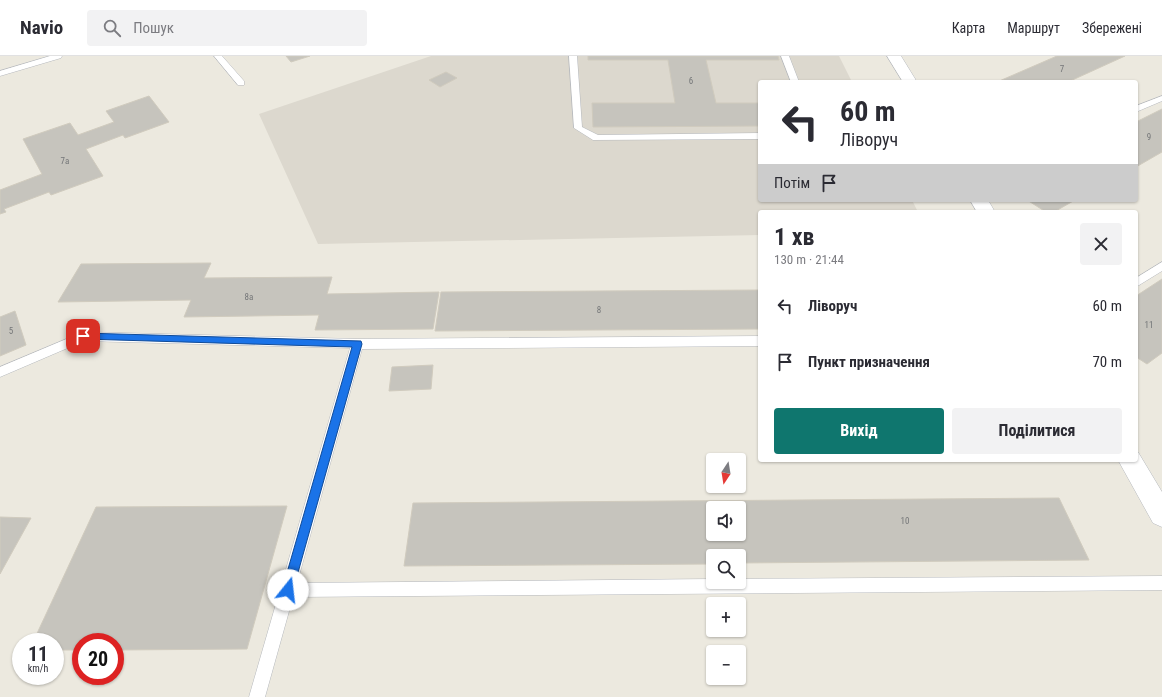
<!DOCTYPE html>
<html lang="uk">
<meta charset="utf-8">
<style>
body{margin:0;font-family:"Roboto Condensed",sans-serif;background:#f2f2f3;color:#2b2b33;height:100vh;display:flex;flex-direction:column;font-size:15px;white-space:nowrap}
*{box-sizing:border-box;margin:0}
p{font-size:13px;color:#7c7c81}
.icon{flex:none;width:22px;height:22px;fill:none;stroke:currentColor;stroke-width:2;stroke-linecap:round;stroke-linejoin:round}
.map{position:relative;flex:1;overflow:hidden}
.details{position:absolute;left:758px;top:154px;width:380px;height:252px;display:flex;flex-direction:column;background:#fff;border-radius:4px;box-shadow:0 1px 3px #0004}
.details>*{flex:none}
.top-card{position:absolute;left:758px;top:24px;width:380px;height:122px;border-radius:4px;box-shadow:0 1px 3px #0004;background:#fff;color:#2b2b33;overflow:hidden}
.needle{width:26px;rotate:192deg}
.fabs{position:absolute;left:706px;top:397px;display:grid;gap:8px}
.fabs a{display:grid;place-items:center;width:40px;height:40px;border-radius:4px;background:#fff;box-shadow:0 1px 3px #0004;font-size:20px}
.speed{position:absolute;left:12px;top:577px;display:flex;gap:8px;font-size:20px;font-weight:700;text-align:center}
.speed>*{display:grid;place-content:center;width:52px;height:52px;border-radius:50%;background:#fff;box-shadow:0 1px 3px #0004;line-height:1}
.speed small{font-size:10px;font-weight:400}
.speed .limit{border:6px solid #d22;background:#fff;color:#111}
.pin{position:absolute;display:grid;place-items:center;width:34px;height:34px;color:#fff;margin:-17px;border-radius:8px;box-shadow:0 2px 6px #0006}
.me{position:absolute;width:44px;margin:-22px;rotate:16deg;stroke-linejoin:round;filter:drop-shadow(0 0 3px #0008)}
.turn{display:flex;align-items:center;gap:14px;height:84px;padding:0 16px;font-size:18px}
.turn .icon{width:52px;height:52px;stroke-width:2.5}
.turn b{display:block;font-size:28px;line-height:34px}
.then{display:flex;align-items:center;height:38px;padding:0 16px;background:#0003;gap:8px;font-size:15px}
.round{display:grid;place-items:center;flex:none;width:42px;height:42px;border-radius:4px;background:#f2f2f3}
.summary{display:flex;align-items:center;justify-content:space-between;height:68px;padding:0 16px}
h1{font-size:24px;font-weight:700;line-height:30px}
.button{display:flex;gap:8px;margin-top:auto;padding:8px 16px}
.button a{flex:1;height:46px;border-radius:4px;background:#0f766e;color:#fff;font-size:16px;font-weight:700;line-height:46px;text-align:center}
.button a+a{background:#f2f2f3;color:#2b2b33}
ul{padding:0;list-style:none}
li{display:flex;align-items:center;gap:12px;height:56px;padding:0 16px}
li div{flex:1}
li b{display:block;font-size:15px}
li em{font-style:normal}
header{display:flex;align-items:center;gap:24px;box-sizing:border-box;height:56px;padding:0 20px;background:#fff;border-bottom:1px solid #e1e1e2}
header strong{font-size:19px}
nav{display:flex;gap:22px;margin-inline-start:auto;font-size:14px}
.search{width:280px;height:36px;background:#f2f2f3;display:flex;align-items:center;gap:10px;box-sizing:border-box;padding:0 14px;border-radius:4px;color:#7c7c81;font-size:15px}
.map>svg:first-child{display:block}
.education{fill:#dcd8ce}
.building{fill:#c6c4bd;stroke:#d0cbbe;fill-rule:evenodd}
.lines{fill:none;stroke-linecap:round;stroke-linejoin:round}
.lane-casing{stroke:#b5b8bd;stroke-width:1}
.street-casing{stroke:#b5b8bd;stroke-width:1}
.lane{fill:#fff;fill-rule:evenodd}
.street{fill:#fff;fill-rule:evenodd}
.route{fill:#1a73e8;stroke:#114b97}
.labels{text-anchor:middle;stroke-width:3;stroke-linejoin:round;paint-order:stroke}
.number-label{font-size:9px;fill:#747678}
</style>
<header>
<strong>Navio</strong>
<div class="search"><svg class="icon" aria-label="search" viewBox="0 0 24 24"><circle cx="10" cy="10" r="6"/><path d="M15 15l6 6"/></svg>Пошук</div>
<nav><a>Карта</a><a>Маршрут</a><a>Збережені</a></nav>
</header>
<div class="map">
<svg width="1162" height="641" viewBox="0 0 1162 641">
<rect width="100%" height="100%" fill="#ece9df"/>
<path class="education" d="M431,0H839L852,26H760V144H912L918,156H760V179L318,188L259,58Z"/>
<g class="building">
<path d="M286,0H310L291,6Z"/>
<path d="M588,0H778L779,4H706L716,47H760V70L593,71L592,47H675L668,4H588Z"/>
<path d="M1057,0H1125L1068,26H997Z"/>
<path d="M446,16L457,22L440,31L429,24Z"/>
<path d="M149,40L169,66L125,82L123,79L86,93L103,120L51,139L49,136L4,153L6,156L0,158V134L42,118L23,83L70,67L78,79L114,66L106,55Z"/>
<path d="M1162,53V96L1136,111V66Z"/>
<path d="M1027,144H1075L1054,156H1046Z"/>
<path d="M211,207L204,222L332,221L327,238L439,236L433,273L315,274L319,259L184,261L191,244L58,246L81,208Z"/>
<path d="M1162,223V297L1147,308L1136,301V240Z"/>
<path d="M760,234V273L435,275L441,236Z"/>
<path d="M15,255L26,289L0,300V261Z"/>
<path d="M433,309L431,333L389,335L392,311Z"/>
<path d="M1059,442L1089,504L739,507V500H713V508L404,510L413,447ZM713,452H739V478H713Z"/>
<path d="M287,450L247,593L115,594V586H81V594H55V586H33L96,451Z"/>
<path d="M0,461L31,462L0,518Z"/>
</g>
<g class="lines">
<g class="lane-casing">
<g id="lane">
<path d="M50,0H62L61,2L0,20V15Z"/>
<path d="M214,0H222L244,25V29H238Z"/>
<path d="M569,0H577L582,71L598,79L760,77V83L593,84L574,72Z"/>
<path d="M781,0H789L799,26H791Z"/>
<path d="M1162,40V45L1136,56V50Z"/>
<path d="M1162,206V215L1136,231V222Z"/>
<path d="M83,276L357,283L760,280V290L362,293L297,527L713,523V526H739V523L1162,520V534L293,541L265,641H249L350,292L84,285L0,321V311Z"/>
</g>
</g>
<g class="street-casing">
<g id="street">
<path d="M887,0H901L917,26H903Z"/>
<path d="M970,144H988L995,156H977Z"/>
<path d="M1136,395L1138,396L1162,436V471L1153,467L1118,404H1136Z"/>
</g>
</g>
<use href="#lane" class="lane"/>
<use href="#street" class="street"/>
</g>
<path class="route" d="M83,277L361,285L362,288L292,538L288,539L284,538L282,534L352,291L83,283L79,280Z"/>
<g class="labels">
<g class="number-label">
<text x="1062" y="16">7</text>
<text x="691" y="28">6</text>
<text x="1149" y="84">9</text>
<text x="65" y="108">7а</text>
<text x="249" y="244">8а</text>
<text x="599" y="257">8</text>
<text x="1149" y="272">11</text>
<text x="11" y="278">5</text>
<text x="905" y="468">10</text>
</g>
</g>
</svg>
<div class="fabs">
<a><svg class="needle" viewBox="-14 -14 28 28"><path d="M0-13l5 13h-10z" fill="#e53935"/><path d="M0 13l5-13h-10z" fill="#7c7c81"/></svg></a>
<a><svg class="icon" aria-label="sound" viewBox="0 0 24 24"><path d="M4 9h4l5-4v14l-5-4H4zM17 9q2 3 0 6"/></svg></a>
<a><svg class="icon" aria-label="search" viewBox="0 0 24 24"><circle cx="10" cy="10" r="6"/><path d="M15 15l6 6"/></svg></a>
<a>+</a>
<a>−</a>
</div>
<div class="speed"><div>11<small>km/h</small></div><div class="limit">20</div></div>
<div class="pin" style="left:83px;top:280px;background:#d93025"><svg class="icon" aria-label="arrive" viewBox="0 0 24 24"><path d="M6 21V4h12l-3 4 3 4H6"/></svg></div>
<svg class="me" style="left:288px;top:534px" viewBox="-20 -20 40 40"><circle r="19" fill="#fff"/><path d="M0-13L10 11 0 6-10 11z" fill="#1a73e8"/></svg>
<div class="top-card">
<div class="turn"><svg class="icon" aria-label="left" viewBox="0 0 24 24"><path d="M17 20v-9H6M10 6l-5 5 5 5"/></svg><div><b>60 m</b>Ліворуч</div></div>
<div class="then">Потім<svg class="icon" aria-label="arrive" viewBox="0 0 24 24"><path d="M6 21V4h12l-3 4 3 4H6"/></svg></div>
</div>
<section class="details">
<div class="summary"><div><h1>1 хв</h1><p>130 m · 21:44</p></div><a class="round"><svg class="icon" aria-label="close" viewBox="0 0 24 24"><path d="M6 6l12 12M18 6L6 18"/></svg></a></div>
<ul>
<li><svg class="icon" aria-label="left" viewBox="0 0 24 24"><path d="M17 20v-9H6M10 6l-5 5 5 5"/></svg><div><b>Ліворуч</b></div><em>60 m</em></li>
<li><svg class="icon" aria-label="arrive" viewBox="0 0 24 24"><path d="M6 21V4h12l-3 4 3 4H6"/></svg><div><b>Пункт призначення</b></div><em>70 m</em></li>
</ul>
<div class="button"><a>Вихід</a><a>Поділитися</a></div>
</section>
</div>
